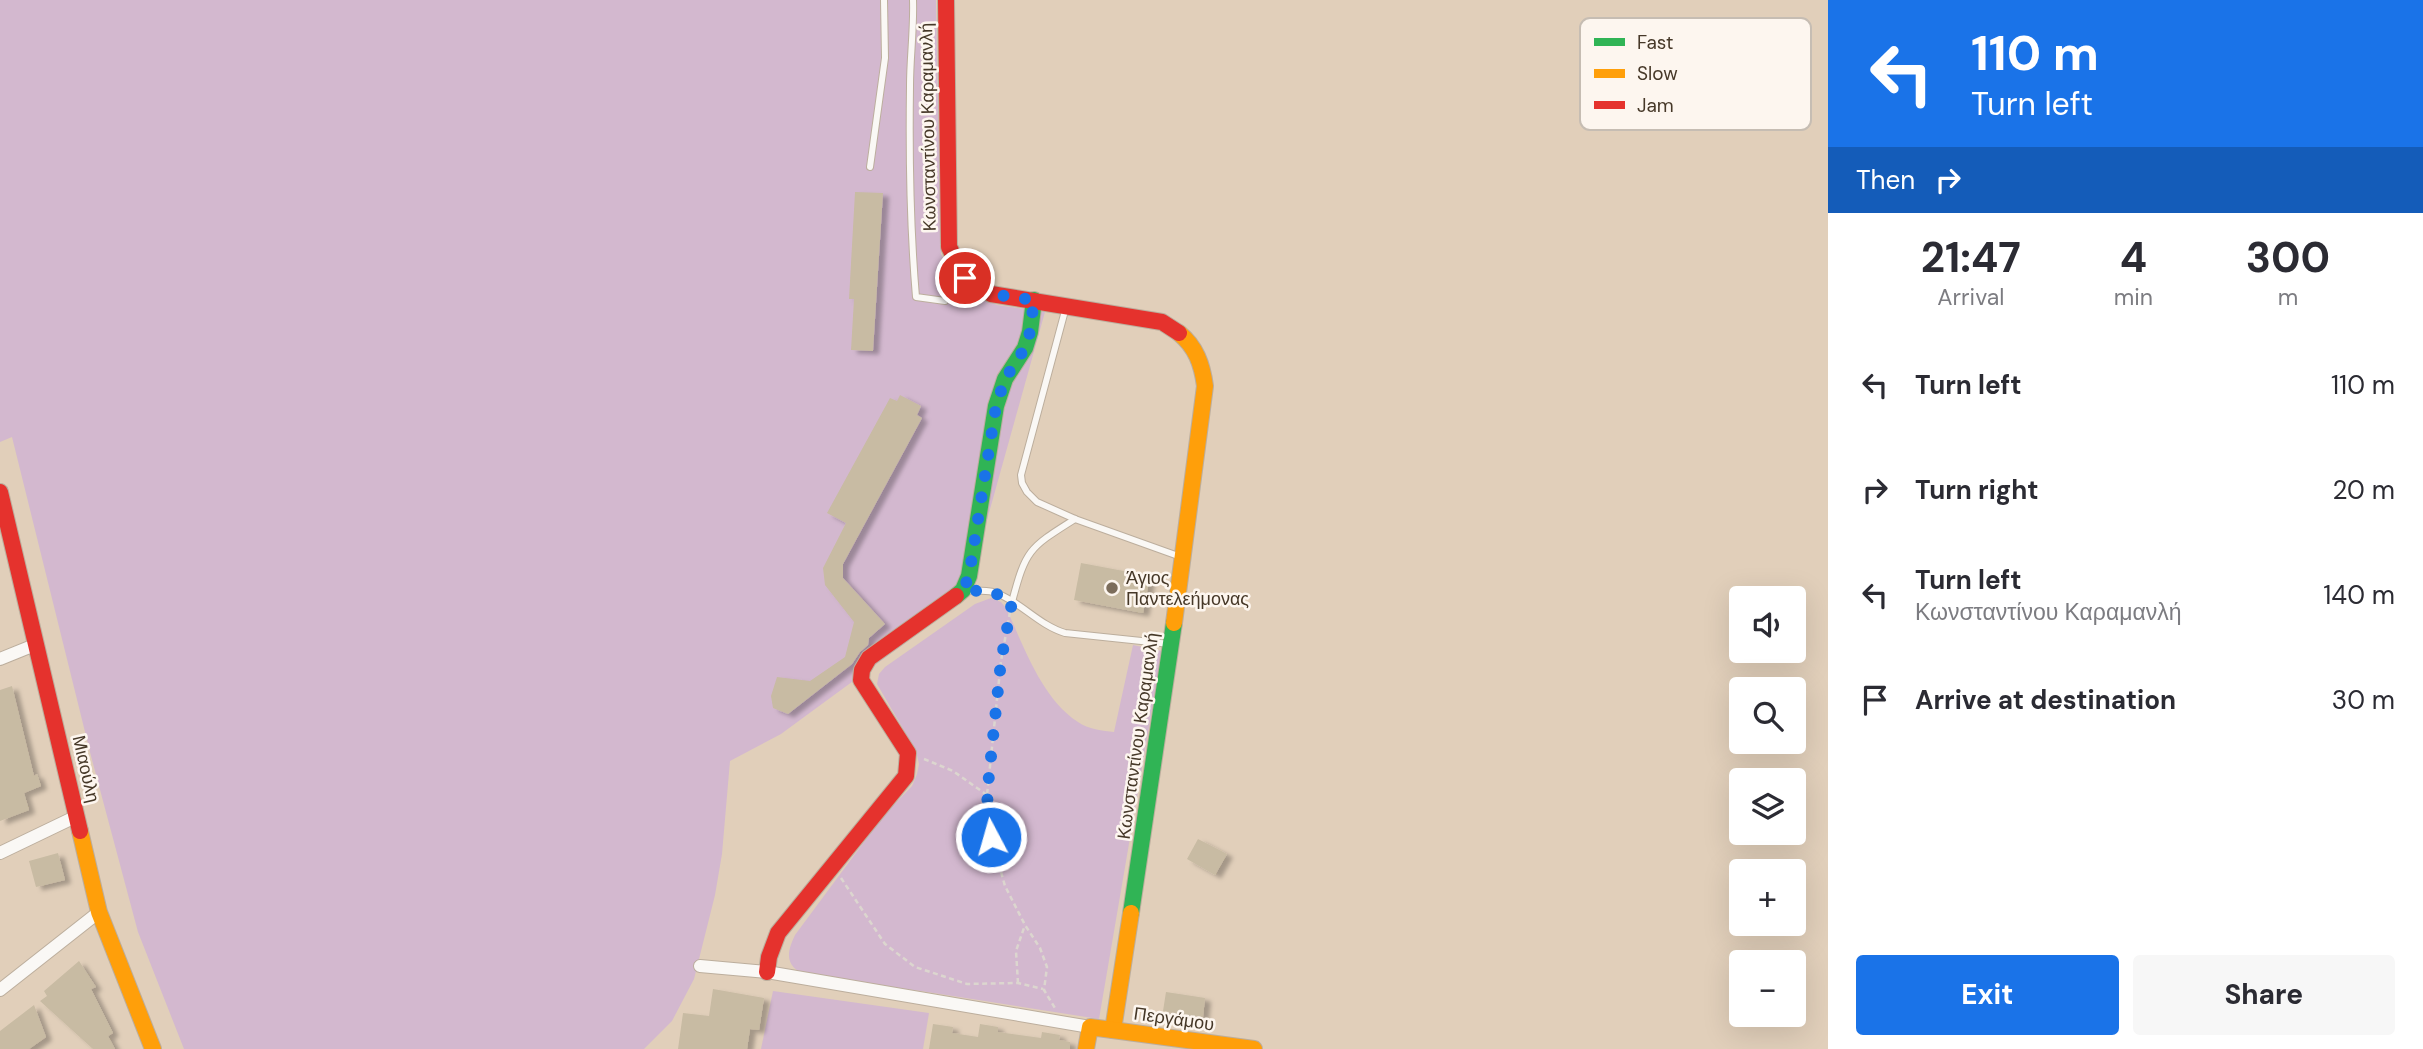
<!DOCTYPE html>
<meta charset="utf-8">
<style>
body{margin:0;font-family:"DM Sans",sans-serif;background:#f7f7f7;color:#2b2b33;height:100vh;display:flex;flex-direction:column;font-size:26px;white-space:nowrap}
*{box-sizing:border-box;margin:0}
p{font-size:23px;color:#7c7c81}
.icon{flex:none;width:38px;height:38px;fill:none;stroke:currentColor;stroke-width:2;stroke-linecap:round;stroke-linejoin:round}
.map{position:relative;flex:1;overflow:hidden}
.side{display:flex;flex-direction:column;background:#fff;width:595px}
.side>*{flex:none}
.hud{background:#1a73e8;color:#fff;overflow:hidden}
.buttons{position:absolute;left:1729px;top:586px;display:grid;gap:14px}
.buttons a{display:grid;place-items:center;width:77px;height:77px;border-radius:7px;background:#fff;box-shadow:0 7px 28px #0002;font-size:35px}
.pin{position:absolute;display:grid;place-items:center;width:60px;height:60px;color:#fff;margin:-30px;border:4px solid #fff;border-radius:50%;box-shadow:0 2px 7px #0007}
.me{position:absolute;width:77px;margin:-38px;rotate:354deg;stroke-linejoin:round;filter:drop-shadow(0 0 5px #0008)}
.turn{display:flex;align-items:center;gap:24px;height:147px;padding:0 28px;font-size:32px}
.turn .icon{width:91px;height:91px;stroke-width:2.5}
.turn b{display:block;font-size:49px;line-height:60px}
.then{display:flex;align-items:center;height:66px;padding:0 28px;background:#0003;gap:14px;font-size:26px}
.eta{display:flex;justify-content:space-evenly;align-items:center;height:119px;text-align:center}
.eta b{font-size:42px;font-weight:700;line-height:49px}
.cta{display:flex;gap:14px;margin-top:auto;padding:14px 28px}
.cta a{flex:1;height:80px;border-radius:7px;background:#1a73e8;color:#fff;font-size:28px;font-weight:700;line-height:80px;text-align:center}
.cta a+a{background:#f7f7f7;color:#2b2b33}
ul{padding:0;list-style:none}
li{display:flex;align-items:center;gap:21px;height:105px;padding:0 28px}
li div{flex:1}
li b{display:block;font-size:26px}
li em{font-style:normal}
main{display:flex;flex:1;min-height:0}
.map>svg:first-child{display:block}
.green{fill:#d3b8cf}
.building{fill:#c8bba3;filter:url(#shadow)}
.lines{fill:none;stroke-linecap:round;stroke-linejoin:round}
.lane-casing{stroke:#bcae9d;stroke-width:8}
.street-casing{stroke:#bcae9d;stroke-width:14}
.fast-casing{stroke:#bcae9d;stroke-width:18}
.slow-casing{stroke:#bcae9d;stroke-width:18}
.jam-casing{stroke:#bcae9d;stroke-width:18}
.path{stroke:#dcd6cf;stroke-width:2.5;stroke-dasharray:5 3.5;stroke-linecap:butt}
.lane{stroke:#faf8f5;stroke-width:6}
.street{stroke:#faf8f5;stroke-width:12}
.fast{stroke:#30b455;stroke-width:16}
.slow{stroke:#ff9f0a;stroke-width:16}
.jam{stroke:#e5322d;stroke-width:16}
.route{stroke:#1a73e8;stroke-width:12;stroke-dasharray:0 21.6}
.poi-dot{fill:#7c6d5b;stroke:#fdf6ef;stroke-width:2.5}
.labels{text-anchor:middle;stroke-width:5;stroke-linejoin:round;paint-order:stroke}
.street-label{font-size:18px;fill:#463828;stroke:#fdf6ef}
.poi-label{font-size:18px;fill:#463828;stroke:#fdf6ef;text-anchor:start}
.key{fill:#fdf6ef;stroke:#c6bdb3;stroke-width:2}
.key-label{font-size:19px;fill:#463828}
</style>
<main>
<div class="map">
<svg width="1828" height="1049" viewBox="0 0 1828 1049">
<defs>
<filter id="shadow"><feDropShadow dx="6" dy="3.5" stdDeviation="2" flood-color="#0004"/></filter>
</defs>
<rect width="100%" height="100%" fill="#e1cfba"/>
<g class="green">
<path d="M0,0H936L941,254L958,283L997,305L1045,312L965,599L781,734L730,761L722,854L715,895L694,979L672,1021L644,1049H184L138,932L91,756L12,437L0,442Z"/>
<path d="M991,598L1001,602L1006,608C1024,646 1041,698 1078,722C1088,729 1103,731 1114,732L1133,645L1162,651L1099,1019L921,991L809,977C786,967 785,956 795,935L884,815L912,786L917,774L919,764L916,751L877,684L879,674L885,667L975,604Z"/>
<path d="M773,991L929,1013L923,1049H761Z"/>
</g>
<g class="building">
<path d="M855,192L883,193L873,351L851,350L854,299H849Z"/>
<path d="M900,395L921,406L917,415L922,418L843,564V578L885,624L869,638L868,645L860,652L852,664L788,714L773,708L771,696L777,677L810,681L845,657L854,622L825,585L823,568L846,523L827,513L890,398L897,401Z"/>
<path d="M1081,563L1150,576L1143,613L1074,600Z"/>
<path d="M12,686L34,776L37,774L41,786L24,793L29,810L0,821V690Z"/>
<path d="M1198,839L1227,854L1215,875L1187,859Z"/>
<path d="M58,853L65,880L36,887L29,861Z"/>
<path d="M79,961L96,987L91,989L113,1033L108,1036L115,1049H93L40,1001L47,996L44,991Z"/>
<path d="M713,989L764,998L759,1030L750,1029L747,1049H678L683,1013L709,1016Z"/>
<path d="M1166,992L1205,998L1203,1017L1163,1011Z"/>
<path d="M34,1005L46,1037L29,1049H0V1031Z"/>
<path d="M933,1024L953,1027L952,1033L978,1037L980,1024L998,1027V1032L1041,1038L1042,1032L1060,1035L1059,1040L1070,1042V1049H929Z"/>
</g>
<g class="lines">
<g class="lane-casing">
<g id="lane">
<path d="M913,0C914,29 910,57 910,86C909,157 910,227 916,297L945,301"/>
<path d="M870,167L885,58L884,0"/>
<path d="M1066,307L1021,475L1022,483L1027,492L1037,502L1075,519L1181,557"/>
<path d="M965,590C974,591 984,590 993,592C1019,600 1038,625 1065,633L1170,644"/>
<path d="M1012,602C1026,549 1029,548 1075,519"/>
</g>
</g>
<g class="street-casing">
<g id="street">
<path d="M0,659L37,644"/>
<path d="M0,853L77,816"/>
<path d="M700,966L767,972L1090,1027"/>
<path d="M0,990L99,912"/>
</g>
</g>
<g class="fast-casing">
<g id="fast">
<path d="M956,596L963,590L969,576L996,406L1005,379L1025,348L1030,332L1034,300"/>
<path d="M1131,913L1174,623"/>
</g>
</g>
<g class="slow-casing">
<g id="slow">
<path d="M1174,623L1205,386C1202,364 1196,347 1179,333"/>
<path d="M80,831L99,912L153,1049"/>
<path d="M1113,1030L1131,913"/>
<path d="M1086,1049L1090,1027L1254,1049"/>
</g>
</g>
<g class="jam-casing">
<g id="jam">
<path d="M946,0L949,247L965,278L991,294L1162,322L1179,333"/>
<path d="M0,492L80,831"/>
<path d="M767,972L769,957L778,933L906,776L908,753L861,680L862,670L869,658L956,596"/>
</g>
</g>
<g class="path">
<path d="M1010,612L1001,661L987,795L991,837L1005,886L1025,925L1040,948L1047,967L1044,990L1055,1008"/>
<path d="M924,759L953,771L987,795"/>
<path d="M841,878L885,944L915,967L967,984L1018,983L1043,989"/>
<path d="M1018,983L1016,951L1025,925"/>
</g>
<use href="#lane" class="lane"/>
<use href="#street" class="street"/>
<use href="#fast" class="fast"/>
<use href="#slow" class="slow"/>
<use href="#jam" class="jam"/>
</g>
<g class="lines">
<path class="route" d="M965,278L991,294L1034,300L1030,332L1025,348L1005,379L996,406L969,576L963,590L993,592L1012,602L1001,661L987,795L991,837"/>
</g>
<circle class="poi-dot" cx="1112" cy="588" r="7"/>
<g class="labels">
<g class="street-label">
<text transform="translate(928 127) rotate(-91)" y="6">Κωνσταντίνου Καραμανλή</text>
<text transform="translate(1138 736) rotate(-82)" y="6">Κωνσταντίνου Καραμανλή</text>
<text transform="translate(86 769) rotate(77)" y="6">Μιαούλη</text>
<text transform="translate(1174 1019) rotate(8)" y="6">Περγάμου</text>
</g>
<g class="poi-label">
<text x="1126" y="584">Άγιος<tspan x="1126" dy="21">Παντελεήμονας</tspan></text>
</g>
</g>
<rect x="1580" y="18" width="231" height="112" rx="10" class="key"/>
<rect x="1594" y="38" width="31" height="8" fill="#30b455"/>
<rect x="1594" y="69" width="31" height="9" fill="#ff9f0a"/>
<rect x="1594" y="101" width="31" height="8" fill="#e5322d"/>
<g class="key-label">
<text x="1637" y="49">Fast</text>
<text x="1637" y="80">Slow</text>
<text x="1637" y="112">Jam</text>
</g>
</svg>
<div class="buttons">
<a><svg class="icon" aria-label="sound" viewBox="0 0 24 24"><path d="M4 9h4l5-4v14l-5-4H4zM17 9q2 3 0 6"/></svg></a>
<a><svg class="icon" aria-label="search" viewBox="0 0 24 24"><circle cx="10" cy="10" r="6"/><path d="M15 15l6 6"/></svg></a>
<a><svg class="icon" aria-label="layers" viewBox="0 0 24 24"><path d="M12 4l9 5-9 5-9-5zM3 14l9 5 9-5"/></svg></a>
<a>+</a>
<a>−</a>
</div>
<div class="pin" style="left:965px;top:278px;background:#d93025"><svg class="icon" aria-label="arrive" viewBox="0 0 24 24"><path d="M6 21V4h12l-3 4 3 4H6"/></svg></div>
<svg class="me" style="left:991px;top:837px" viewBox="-20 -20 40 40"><circle r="17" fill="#1a73e8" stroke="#fff" stroke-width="3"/><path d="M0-11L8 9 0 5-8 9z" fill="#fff"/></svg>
</div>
<section class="side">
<div class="hud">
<div class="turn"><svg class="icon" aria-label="left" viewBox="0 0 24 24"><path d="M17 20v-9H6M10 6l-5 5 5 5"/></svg><div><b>110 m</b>Turn left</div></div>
<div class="then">Then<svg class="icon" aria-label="right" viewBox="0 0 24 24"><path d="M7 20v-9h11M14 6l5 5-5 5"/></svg></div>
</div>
<div class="eta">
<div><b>21:47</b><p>Arrival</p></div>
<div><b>4</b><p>min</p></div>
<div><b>300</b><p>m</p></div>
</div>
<ul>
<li><svg class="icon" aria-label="left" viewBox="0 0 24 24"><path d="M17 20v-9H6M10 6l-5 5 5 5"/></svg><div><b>Turn left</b></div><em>110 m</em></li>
<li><svg class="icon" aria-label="right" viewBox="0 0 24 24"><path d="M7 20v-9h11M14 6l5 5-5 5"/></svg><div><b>Turn right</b></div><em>20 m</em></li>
<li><svg class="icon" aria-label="left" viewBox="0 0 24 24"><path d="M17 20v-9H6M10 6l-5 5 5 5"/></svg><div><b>Turn left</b><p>Κωνσταντίνου Καραμανλή</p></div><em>140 m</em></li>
<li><svg class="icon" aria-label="arrive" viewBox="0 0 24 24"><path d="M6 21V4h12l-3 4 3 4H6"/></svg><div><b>Arrive at destination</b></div><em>30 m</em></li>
</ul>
<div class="cta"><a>Exit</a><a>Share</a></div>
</section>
</main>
